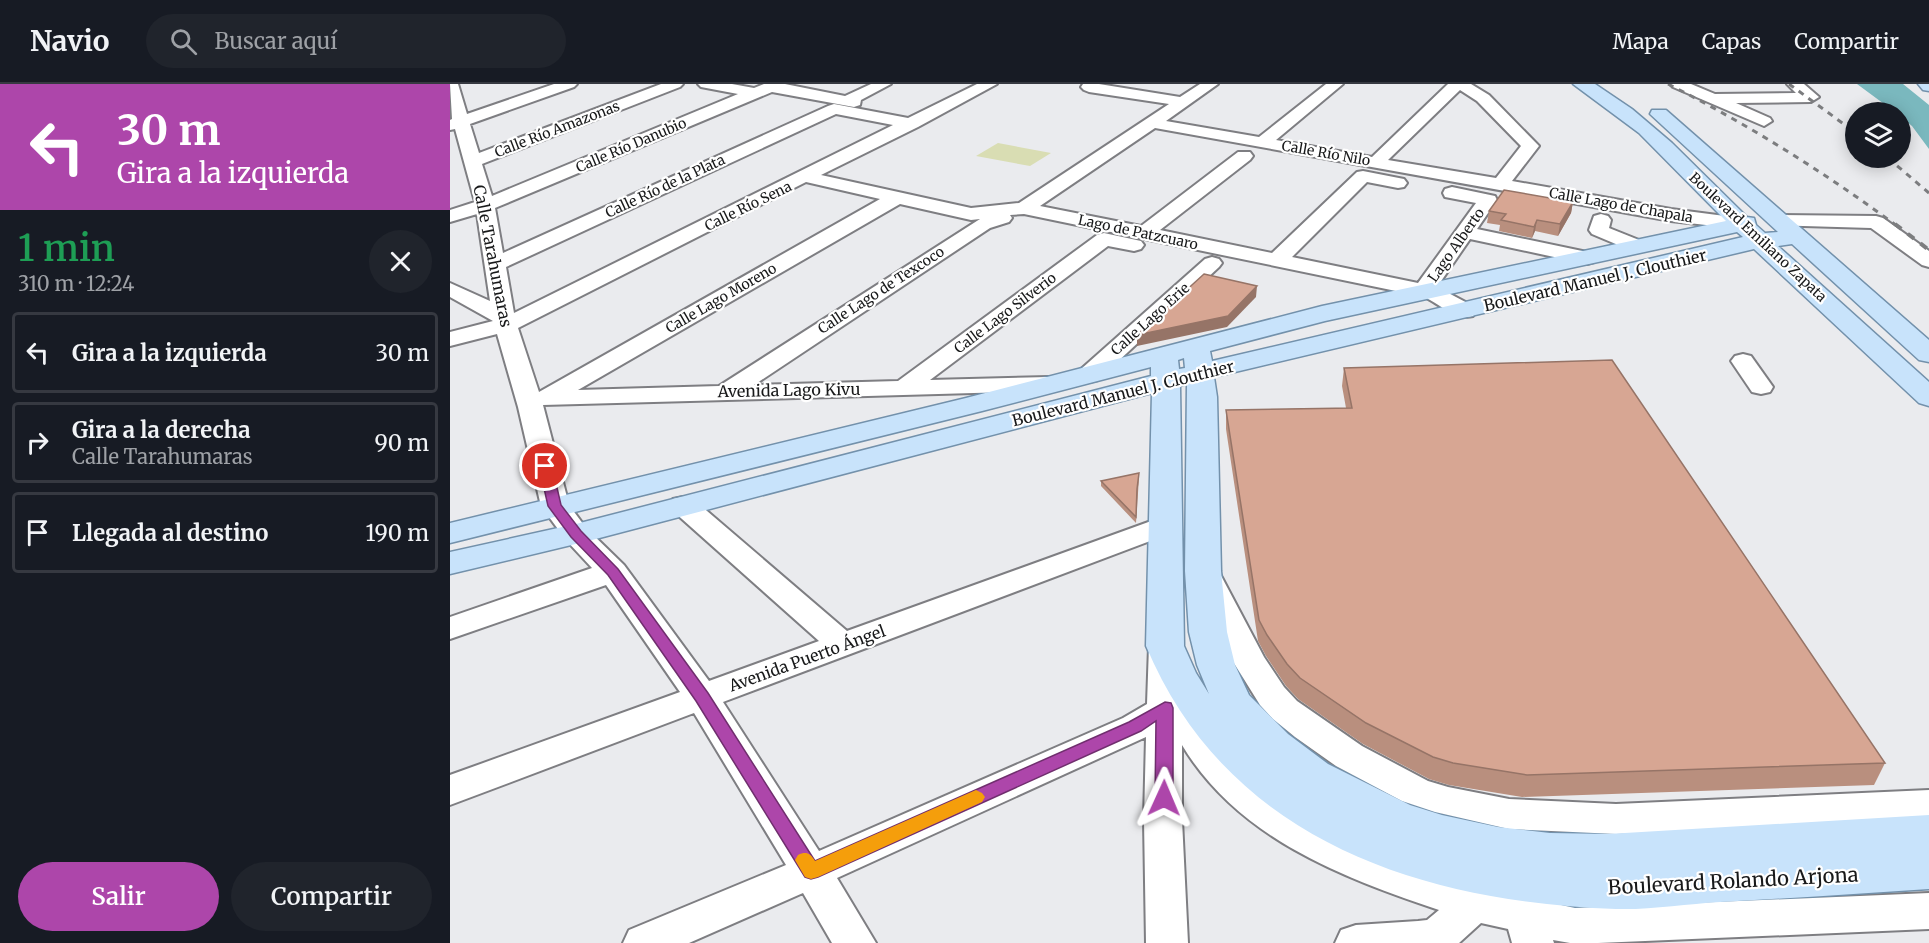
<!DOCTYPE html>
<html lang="es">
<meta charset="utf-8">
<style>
body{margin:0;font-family:Merriweather,serif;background:#20242c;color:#f1f3f6;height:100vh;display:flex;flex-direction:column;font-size:22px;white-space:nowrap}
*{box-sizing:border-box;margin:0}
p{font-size:20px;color:#9ea1a6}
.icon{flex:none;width:33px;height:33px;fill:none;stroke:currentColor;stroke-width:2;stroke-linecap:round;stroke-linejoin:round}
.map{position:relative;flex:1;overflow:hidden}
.side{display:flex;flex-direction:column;background:#171b24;width:450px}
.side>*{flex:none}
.top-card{background:#ad46aa;color:#fff;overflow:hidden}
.fabs{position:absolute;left:1395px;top:18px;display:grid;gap:12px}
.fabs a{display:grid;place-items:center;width:66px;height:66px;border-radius:50%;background:#171b24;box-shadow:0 3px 15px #0003;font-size:30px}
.pin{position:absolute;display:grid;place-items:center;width:51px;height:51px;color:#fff;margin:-26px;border:3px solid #fff;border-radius:50%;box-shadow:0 2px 6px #0007}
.me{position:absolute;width:66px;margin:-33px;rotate:1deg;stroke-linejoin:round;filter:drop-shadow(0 0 4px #0008)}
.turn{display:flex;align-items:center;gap:21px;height:126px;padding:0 18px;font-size:27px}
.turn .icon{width:78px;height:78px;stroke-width:2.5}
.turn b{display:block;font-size:42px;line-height:51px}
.round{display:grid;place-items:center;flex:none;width:63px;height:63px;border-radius:32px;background:#20242c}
.overview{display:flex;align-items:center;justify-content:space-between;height:102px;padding:0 18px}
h1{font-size:36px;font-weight:600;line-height:45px;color:#1e9e55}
.action{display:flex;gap:12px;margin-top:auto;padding:12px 18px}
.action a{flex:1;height:69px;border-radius:36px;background:#ad46aa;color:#fff;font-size:24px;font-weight:600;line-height:69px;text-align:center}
.action a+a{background:#20242c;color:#f1f3f6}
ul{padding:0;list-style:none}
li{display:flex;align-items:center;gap:18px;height:81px;margin:0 12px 9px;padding:0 6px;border:3px solid #363941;border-radius:6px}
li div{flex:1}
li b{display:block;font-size:22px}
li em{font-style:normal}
header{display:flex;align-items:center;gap:36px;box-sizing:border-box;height:84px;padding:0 30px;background:#171b24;border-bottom:2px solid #363941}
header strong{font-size:28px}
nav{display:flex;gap:33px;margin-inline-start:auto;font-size:21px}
.search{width:420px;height:54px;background:#20242c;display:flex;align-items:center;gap:15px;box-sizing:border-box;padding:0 21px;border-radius:33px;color:#9ea1a6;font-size:22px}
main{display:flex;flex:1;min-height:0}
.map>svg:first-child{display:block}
.green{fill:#d9ddb3}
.water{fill:#7ab8be}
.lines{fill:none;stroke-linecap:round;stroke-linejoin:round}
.minor-casing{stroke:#7e7e82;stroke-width:4}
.major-casing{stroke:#7391ab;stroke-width:3}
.minor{fill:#fff;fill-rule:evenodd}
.major{fill:#c8e3fb;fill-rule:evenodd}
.rail-far1{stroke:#7c7d7f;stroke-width:3;stroke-dasharray:6 6;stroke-linecap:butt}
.rail{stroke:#7c7d7f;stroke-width:4;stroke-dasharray:8 8;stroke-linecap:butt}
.wall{fill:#b98f7e}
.shaded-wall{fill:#967467}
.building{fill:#d7a693;stroke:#967467;stroke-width:1.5}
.route{fill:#ad46aa;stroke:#702e6e;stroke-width:1.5}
.slow{fill:#f59e0b}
.labels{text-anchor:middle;stroke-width:4.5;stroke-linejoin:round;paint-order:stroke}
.far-street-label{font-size:14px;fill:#18191a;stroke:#fff}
.street-label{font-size:16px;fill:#18191a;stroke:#fff}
.near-street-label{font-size:20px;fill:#18191a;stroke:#fff}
</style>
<header>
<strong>Navio</strong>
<div class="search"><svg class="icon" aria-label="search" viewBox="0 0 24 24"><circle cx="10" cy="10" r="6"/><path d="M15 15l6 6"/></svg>Buscar aquí</div>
<nav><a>Mapa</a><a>Capas</a><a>Compartir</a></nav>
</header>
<main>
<section class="side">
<div class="top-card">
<div class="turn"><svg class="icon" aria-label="left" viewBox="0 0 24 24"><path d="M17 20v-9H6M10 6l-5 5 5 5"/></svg><div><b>30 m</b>Gira a la izquierda</div></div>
</div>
<div class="overview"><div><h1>1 min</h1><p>310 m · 12:24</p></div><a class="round"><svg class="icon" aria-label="close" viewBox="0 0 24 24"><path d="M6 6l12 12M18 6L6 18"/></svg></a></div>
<ul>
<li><svg class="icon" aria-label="left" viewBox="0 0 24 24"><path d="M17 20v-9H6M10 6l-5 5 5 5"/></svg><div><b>Gira a la izquierda</b></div><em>30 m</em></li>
<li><svg class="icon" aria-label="right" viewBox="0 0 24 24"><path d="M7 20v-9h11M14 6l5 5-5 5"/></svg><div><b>Gira a la derecha</b><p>Calle Tarahumaras</p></div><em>90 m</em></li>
<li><svg class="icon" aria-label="arrive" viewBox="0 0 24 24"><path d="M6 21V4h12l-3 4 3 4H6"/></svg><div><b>Llegada al destino</b></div><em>190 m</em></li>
</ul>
<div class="action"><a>Salir</a><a>Compartir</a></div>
</section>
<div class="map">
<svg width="1479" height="859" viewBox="0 0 1479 859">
<rect width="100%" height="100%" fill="#eaebee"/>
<path class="green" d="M548,59L601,69L580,82L526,72Z"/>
<path class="water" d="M1407,0H1453L1479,21V65L1462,42L1451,33L1450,28H1445Z"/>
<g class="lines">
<g class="minor-casing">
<g id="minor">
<path d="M0,0H8L17,30L104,0H127L124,3L20,40L29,69L211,0H233L230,3L32,80L42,112L288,10L251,3L248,0H282L304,4L314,0H335L395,12L421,0H441L411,16L410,21L404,23L322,8L45,124L53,169L378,22L384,20L458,34L527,0H547L468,43L371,91L521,124L569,119L719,20L639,8L634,6L631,3L633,0H649L730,13L750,0H768L716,37L809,53L876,0H893L826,56L922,73L998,0H1021L1039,11L1089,62L1062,97L1221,125L1298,135L1301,139L1298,143L1291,145L1221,137L705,44L590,122L691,142L788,68H800L803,72L800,76L710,146L822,169L907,88L913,87L954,95L957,99L954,103L948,104L917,98L842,173L968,199L1026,119L995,113L993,109L995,105L1002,103L1045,112L1047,116L1027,145L1137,168L1144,170L1147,174L1144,178L1137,180L1020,155L987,203L1023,222L1026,227L1023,232C1006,236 990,221 975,213L574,130L560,131L562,134L559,138L540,144L304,301L448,297L647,151L654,149L691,157L694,161L691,165L684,167L658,162L480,296L599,293L608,295L611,300L608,305L599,307L93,321L119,421L136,444L174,481L259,597L369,557L223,427L219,421L223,415L233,413L243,415L397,547L704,436L714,433L724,436L728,442L724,448L273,618L369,767L673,634L697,620L699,562L703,554L715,551L727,554L731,562L732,613L740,616L783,678L823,714L862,739L906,761L951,779L1036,805L1125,824L1479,809V845L1148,859H1120L1103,856L1104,859H1062L1058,845L1031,839L1009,859H885L891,846L906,841L968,837L977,836L989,826C891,793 788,754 732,661V736L738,859H696L694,736L696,653L387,794L426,859H382L353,809L239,859H173L179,846L336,781L244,629L0,721V691L230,608L156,501L0,555V533L142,484L116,456L91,422L68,323L47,250L0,262V248L43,237L0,213V199L40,217L27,130L0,138V126L25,118L5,45L0,46V36L2,35ZM1010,6L1027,17L1071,62L1046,94L938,76ZM386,30L443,41L64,229L56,183ZM356,98L430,115L89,308L68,244ZM450,120L521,136L530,135L269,302L128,306Z"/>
<path d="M1220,0H1241L1265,10L1346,9L1337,0H1354L1369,13L1361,18L1286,19L1320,34L1322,37L1314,42L1223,3Z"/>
<path d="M1151,130L1158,132L1161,136L1159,144L1194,158L1197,162L1194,166H1180L1142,150L1139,146L1144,132Z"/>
<path d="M1330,131L1426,132L1433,134L1479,167V183L1472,181L1421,144L1323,141L1320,137L1323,133Z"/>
<path d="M762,173L769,175L772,179L769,183L648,296L639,298L630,296L627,291L630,286L755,175Z"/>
<path d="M1293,270L1301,272L1323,303L1320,308L1311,310L1302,308L1281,277L1285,272Z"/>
<path d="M757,483L768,486L814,573L834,603L847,617L912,662L978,697L998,703L1059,715L1166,720L1479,706V736L1166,750L1059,745L985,728L952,717L886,682L845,653L823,635L810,621L782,576L742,493L746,486Z"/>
</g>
</g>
<g class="major-casing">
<g id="major">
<path d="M1123,0H1145L1182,25L1222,59L1297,133L1304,134L1306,141L1315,149L1328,148L1200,30L1202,26H1216L1479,256V278L1469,276L1342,160L1328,162L1479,298V322L1469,319L1304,165L764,293L767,313L771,487L777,548L785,581L799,611L838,650L878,680L960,721L992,731L1048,743L1100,749L1158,750L1479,731V805C1409,810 1340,814 1270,818C1236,820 1200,826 1166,825C971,818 777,756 696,562L702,309L138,457L0,490V468L126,440L701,292V283L532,327L0,459V439L516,314L872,222L1276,137L1189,49ZM1287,148L1293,153L762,277L760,267L875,237ZM734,274L735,284L729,285L728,276ZM737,300L735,487L739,548L747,581L759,610L746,589L734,562L730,302Z"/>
<path d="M1468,0H1479V7L1473,6Z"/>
</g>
</g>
<use href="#minor" class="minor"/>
<use href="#major" class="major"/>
<g class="rail-far1">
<path d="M1218,0C1299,41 1374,88 1447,142"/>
<path d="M1339,0L1406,49"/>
<path d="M1438,74L1479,109"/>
</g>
<path class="rail" d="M1445,140L1479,166"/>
</g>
<g class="wall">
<path d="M1123,118L1121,129L1108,152L1085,147L1082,154L1049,147L1050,141L1037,139L1039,127Z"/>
<path d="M894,284L1435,679L1424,701L1072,713L999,701L979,695L913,660L848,615L836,602L816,572L808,557L776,345V326L896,324L892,302Z"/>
<path d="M689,389V394L686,439L651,402V397Z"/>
</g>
<g class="shaded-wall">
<path d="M1123,118L1121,129L1108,152L1110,140Z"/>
<path d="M1087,136L1085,147L1082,154L1084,143Z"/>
<path d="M807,202L806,213L777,243L687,262V251Z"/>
</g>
<g class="building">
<path d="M1054,106L1123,118L1110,140L1087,136L1084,143L1051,136L1056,130L1039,127Z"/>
<path d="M754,190L807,202L778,232L687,251Z"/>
<path d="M1162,276L1435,679L1077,691L1003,679L983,673L916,639L850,594L837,580L817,551L809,536L776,326L902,324L894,284Z"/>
<path d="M689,389L687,405L686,433L651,397Z"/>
</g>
<path class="route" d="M95,378L102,382L111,421L131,447L168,485L258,609L365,777L679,638L715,618L721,619L723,624V714L720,719L714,721L707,719L705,714L706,637L691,647L368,793L361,795L355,793L246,617L158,491L121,453L98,422L89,382Z"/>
<path class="slow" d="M526,706L532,709L535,713L532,718L368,793L361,795L355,793L345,776L348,771C356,767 360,769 365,777Z"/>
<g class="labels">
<g class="far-street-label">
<text transform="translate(107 45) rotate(-21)" y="5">Calle Río Amazonas</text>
<text transform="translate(181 61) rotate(-23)" y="5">Calle Río Danubio</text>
<text transform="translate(876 69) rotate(10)" y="5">Calle Río Nilo</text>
<text transform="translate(215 102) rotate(-25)" y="5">Calle Río de la Plata</text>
<text transform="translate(1171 121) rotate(10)" y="5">Calle Lago de Chapala</text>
<text transform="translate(298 122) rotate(-26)" y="5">Calle Río Sena</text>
<text transform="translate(688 148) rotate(12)" y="5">Lago de Patzcuaro</text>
<text transform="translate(1308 153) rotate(43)" y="5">Boulevard Emiliano Zapata</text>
<text transform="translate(1006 161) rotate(-55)" y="5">Lago Alberto</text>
<text transform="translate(431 206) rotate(-33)" y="5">Calle Lago de Texcoco</text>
<text transform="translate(271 214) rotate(-30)" y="5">Calle Lago Moreno</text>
<text transform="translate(555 229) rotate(-37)" y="5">Calle Lago Silverio</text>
<text transform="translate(700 235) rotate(-42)" y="5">Calle Lago Erie</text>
</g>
<g class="street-label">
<text transform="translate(43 172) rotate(79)" y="6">Calle Tarahumaras</text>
<text transform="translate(1145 196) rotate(-13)" y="6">Boulevard Manuel J. Clouthier</text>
<text transform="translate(339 306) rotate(-1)" y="6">Avenida Lago Kivu</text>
<text transform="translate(673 309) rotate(-14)" y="6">Boulevard Manuel J. Clouthier</text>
<text transform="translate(357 574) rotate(-20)" y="6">Avenida Puerto Ángel</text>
</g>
<g class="near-street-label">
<text transform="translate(1283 797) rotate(-3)" y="7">Boulevard Rolando Arjona</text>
</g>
</g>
</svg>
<div class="fabs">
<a><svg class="icon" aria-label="layers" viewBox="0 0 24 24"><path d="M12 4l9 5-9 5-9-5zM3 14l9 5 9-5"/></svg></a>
</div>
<div class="pin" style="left:95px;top:382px;background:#d93025"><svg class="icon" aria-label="arrive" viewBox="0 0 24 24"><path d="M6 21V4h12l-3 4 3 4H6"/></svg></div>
<svg class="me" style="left:714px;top:714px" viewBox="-20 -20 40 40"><path d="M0-17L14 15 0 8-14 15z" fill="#ad46aa" stroke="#fff" stroke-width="4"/></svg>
</div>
</main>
